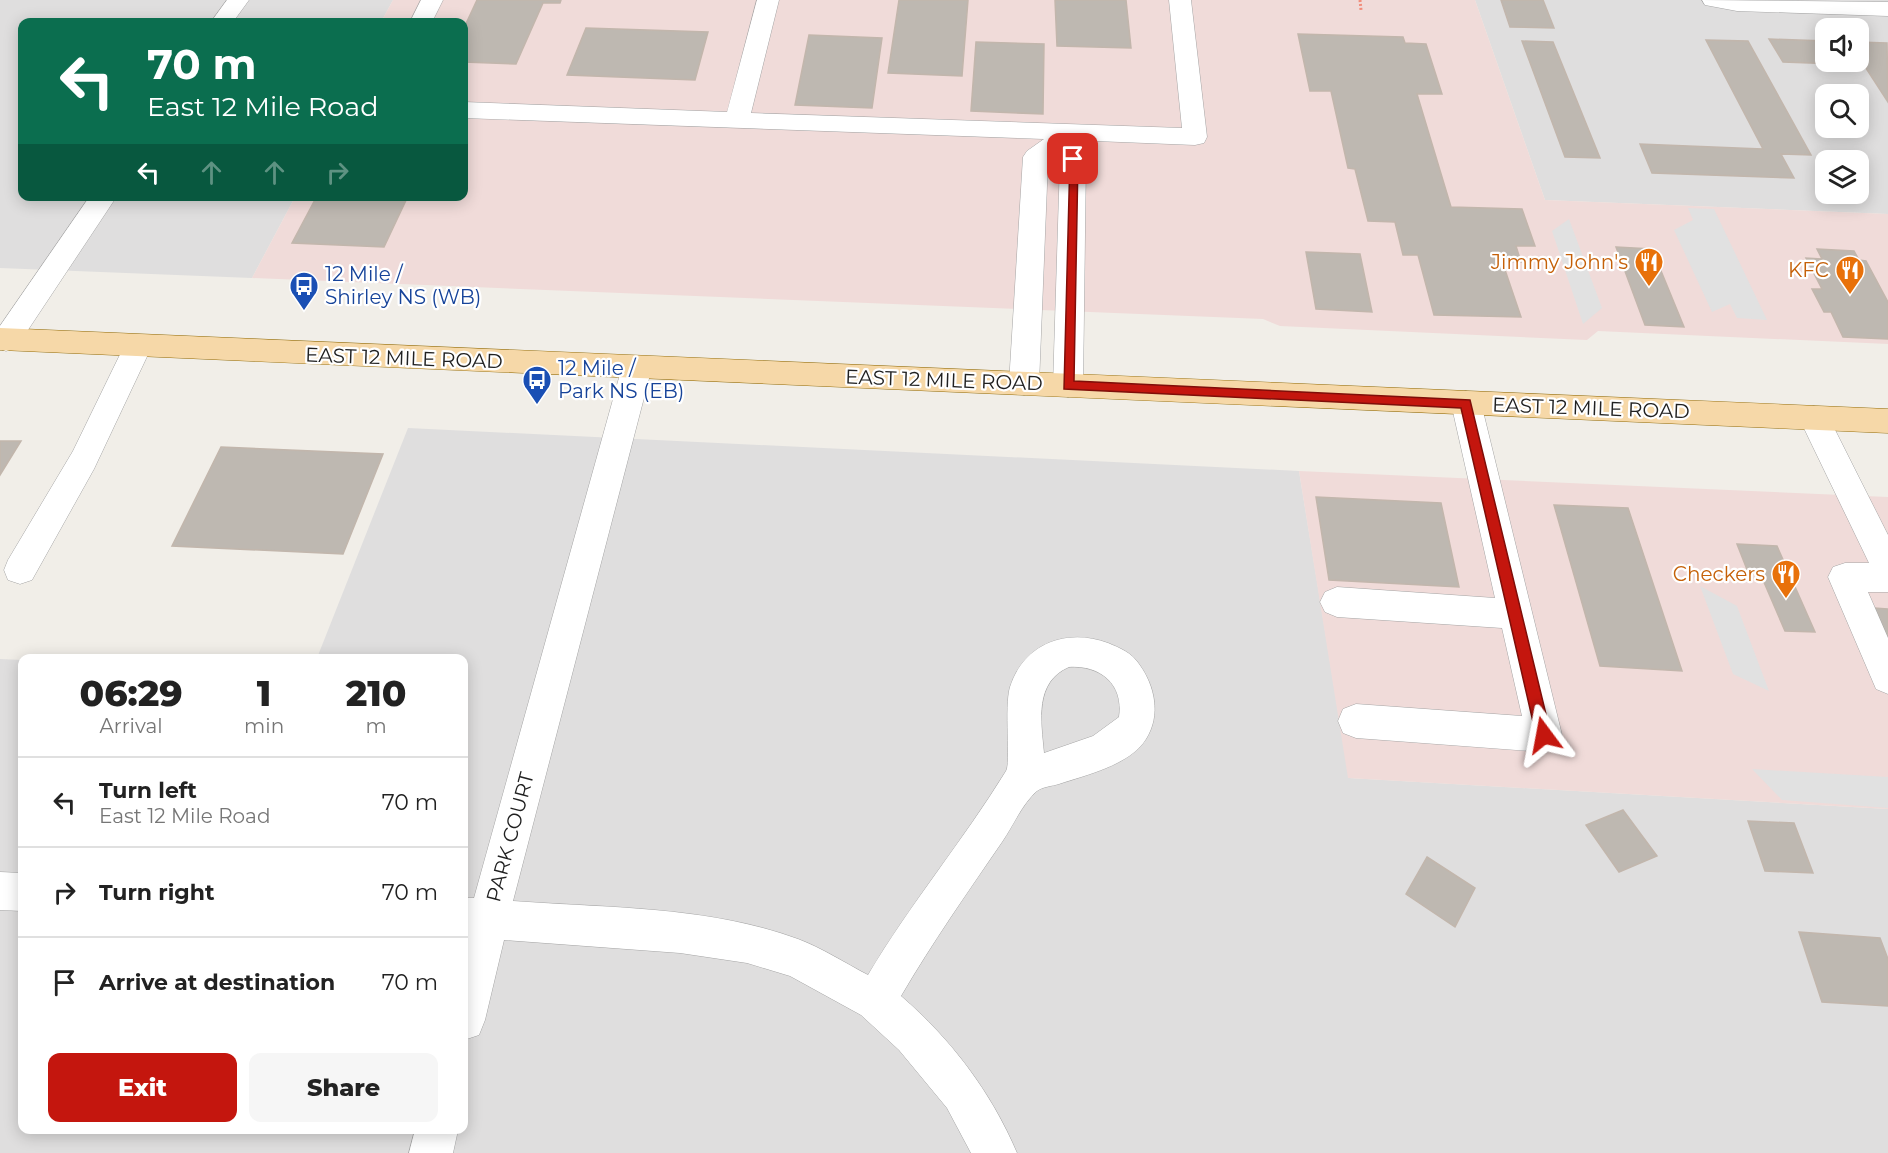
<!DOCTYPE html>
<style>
body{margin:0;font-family:Montserrat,sans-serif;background:#f6f6f6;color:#222;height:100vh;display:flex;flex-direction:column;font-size:22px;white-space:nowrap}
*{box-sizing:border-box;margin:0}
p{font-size:20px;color:#767676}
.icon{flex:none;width:33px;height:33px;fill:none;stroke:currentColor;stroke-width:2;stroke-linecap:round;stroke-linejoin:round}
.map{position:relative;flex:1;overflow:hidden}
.side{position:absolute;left:18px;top:654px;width:450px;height:480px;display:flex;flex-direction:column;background:#fff;border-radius:12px;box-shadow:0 3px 15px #0003}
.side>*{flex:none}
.guide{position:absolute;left:18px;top:18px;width:450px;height:183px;border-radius:12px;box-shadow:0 3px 15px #0003;background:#0b6e4f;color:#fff;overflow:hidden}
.controls{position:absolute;left:1815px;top:18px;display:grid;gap:12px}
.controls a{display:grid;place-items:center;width:54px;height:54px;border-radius:12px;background:#fff;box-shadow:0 3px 15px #0003;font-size:30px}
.pin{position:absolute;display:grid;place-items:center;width:51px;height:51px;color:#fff;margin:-26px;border-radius:12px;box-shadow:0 3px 9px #0006}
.me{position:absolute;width:66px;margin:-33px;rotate:347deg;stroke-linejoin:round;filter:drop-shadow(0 0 4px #0008)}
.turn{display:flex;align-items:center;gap:21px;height:126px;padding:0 30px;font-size:27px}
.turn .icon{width:78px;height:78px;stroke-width:2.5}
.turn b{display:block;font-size:42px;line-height:51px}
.lanes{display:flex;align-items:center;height:57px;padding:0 30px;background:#0003;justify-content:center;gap:30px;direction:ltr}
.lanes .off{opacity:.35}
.eta{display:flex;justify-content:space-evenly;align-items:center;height:102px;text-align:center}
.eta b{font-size:36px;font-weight:800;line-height:42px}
.button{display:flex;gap:12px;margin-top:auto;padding:12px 30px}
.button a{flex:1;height:69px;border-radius:12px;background:#c4160e;color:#fff;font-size:24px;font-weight:800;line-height:69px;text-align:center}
.button a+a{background:#f6f6f6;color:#222}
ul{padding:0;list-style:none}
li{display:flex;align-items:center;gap:18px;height:90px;padding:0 30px;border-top:2px solid #e0e0e0}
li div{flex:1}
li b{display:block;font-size:22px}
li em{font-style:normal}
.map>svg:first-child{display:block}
.residential{fill:#dfdede;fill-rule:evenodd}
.commercial{fill:#f0dbd9}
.parking{fill:#e1e1e1}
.building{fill:#beb8b1;stroke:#c2b6ac;stroke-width:1.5}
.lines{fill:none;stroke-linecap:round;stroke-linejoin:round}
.minor-casing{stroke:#a5a5a5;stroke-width:1}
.major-casing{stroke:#946d0a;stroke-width:1}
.path{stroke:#f18b79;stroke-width:3;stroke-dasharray:2 2;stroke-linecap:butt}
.minor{fill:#fff;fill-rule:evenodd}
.major{fill:#f6d8a8;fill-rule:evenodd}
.route{fill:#c4160e;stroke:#7f0e09;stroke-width:1.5}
.labels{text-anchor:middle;stroke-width:4.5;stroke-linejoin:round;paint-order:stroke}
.food-label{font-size:20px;fill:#c56008;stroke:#fff;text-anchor:end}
.transit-label{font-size:20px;fill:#164399;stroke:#fff;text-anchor:start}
.street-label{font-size:20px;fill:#212121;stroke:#fff}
</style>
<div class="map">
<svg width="1888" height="1153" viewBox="0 0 1888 1153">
<rect width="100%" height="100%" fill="#f1eee8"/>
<g class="residential">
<path d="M0,0H393L381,22H22V196L295,197L252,278L0,268Z"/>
<path d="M1475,0H1888V214L1545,200ZM1826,28H1858V62H1826ZM1826,94H1858V128H1826ZM1826,160H1858V194H1826Z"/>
<path d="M408,428L1299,471L1349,778L1888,809V1153H0V659L22,660V1130H464V658H317Z"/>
</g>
<g class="commercial">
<path d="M393,0H1475L1545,200L1888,214V344L1598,331L1587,340L1280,326L1263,319L252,278L295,197L464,196V22H381Z"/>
<path d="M1299,471L1888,497V809L1348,778Z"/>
</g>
<g class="parking">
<path d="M1688,208L1714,209L1767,320L1737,318L1730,304L1712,312L1674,230L1693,220Z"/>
<path d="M1569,219L1602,308L1583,324L1552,231Z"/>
<path d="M1700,586L1737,606L1769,691L1733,674Z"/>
<path d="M1752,769L1888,777V808L1782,800Z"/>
</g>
<g class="building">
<path d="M477,0H561L560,3H543L516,64L464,62V28Z"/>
<path d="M899,0H968L962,76L888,73Z"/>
<path d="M1055,0H1126L1131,48L1057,46Z"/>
<path d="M1501,0H1543L1554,28L1510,27Z"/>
<path d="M586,28L708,32L695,80L567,75Z"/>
<path d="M1298,34L1403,37L1405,43L1426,44L1442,94H1417L1451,207L1522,209L1535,246H1516L1521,262L1502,261L1521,317L1434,315L1418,255H1403L1395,222L1368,221L1355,169L1348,168L1331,91H1310Z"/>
<path d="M809,35L882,38L872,108L795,105Z"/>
<path d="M1769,39L1826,41V62H1858V42L1887,43L1888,102L1864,65L1783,62Z"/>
<path d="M1706,40L1748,41L1811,155L1781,154L1794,178L1652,173L1640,144L1763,149Z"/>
<path d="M1522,41L1553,42L1600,158L1565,157Z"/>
<path d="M976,42L1044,44L1043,114L971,111Z"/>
<path d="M317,196H408L384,247L292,243Z"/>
<path d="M1616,247L1652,249L1684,327L1645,325Z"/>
<path d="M1817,249L1854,251L1859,260L1866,261L1888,302V339L1843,337L1831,312H1824L1812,289H1822L1806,258L1822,259Z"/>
<path d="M1306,252L1360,254L1372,312L1316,309Z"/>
<path d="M0,441H21L0,475Z"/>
<path d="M221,447L383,454L343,554L172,546Z"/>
<path d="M1316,497L1441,503L1459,587L1329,580Z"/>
<path d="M1554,505L1628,508L1682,671L1600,666Z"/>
<path d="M1737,544L1777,546L1815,632L1785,631L1760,573L1748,572Z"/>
<path d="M1874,608L1888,609V639Z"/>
<path d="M1623,810L1657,856L1619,872L1586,825Z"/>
<path d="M1748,821L1794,823L1813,873L1765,871Z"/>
<path d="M1427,857L1475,888L1455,927L1406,894Z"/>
<path d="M1799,932L1880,938L1888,959V1006L1822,1002Z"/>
</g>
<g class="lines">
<g class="minor-casing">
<g id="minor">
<path d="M227,0H249L233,22H211Z"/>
<path d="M421,0H443L432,22H410Z"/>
<path d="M757,0H779L751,113L1182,128L1169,0H1191L1207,137L1204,143L1195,145L1071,140L1086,159L1083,386L1078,394L1068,397L1058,394L1053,386L1060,161L1056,155L1048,160L1039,384L1034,392L1024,395L1014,392L1009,384L1023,157L1027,151L1044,139L464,118V102L727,112Z"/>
<path d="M1702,0L1888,2V16L1737,11L1705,5Z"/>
<path d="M90,196H117L16,348L6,351L0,349V326Z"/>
<path d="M138,335L148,338L152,346L94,469L32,580L20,584L8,580L4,570L8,560L73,451L128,338Z"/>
<path d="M637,356L647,359L652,367L513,901C607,908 708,906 798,939C822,948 845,963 868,975C910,904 963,841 1006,771C1011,764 1004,707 1010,687C1024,643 1067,628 1108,643C1120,648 1132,653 1139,664C1155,686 1161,715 1146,739C1130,765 1086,775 1059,784C1052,786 1042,787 1037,791C1022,804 1013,826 1002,842C967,893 932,943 901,996C951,1039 991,1092 1017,1153H971L947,1108L899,1050L861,1015L790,976L747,963L680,953L504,940L485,1020L479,1035L464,1040V898H474L622,367L627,359ZM1069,667C1100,665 1124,684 1119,717L1093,736L1044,753C1041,721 1034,682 1069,667Z"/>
<path d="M1466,391L1477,395L1481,403L1562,735L1557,747L1544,752L1356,738L1343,733L1338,721L1343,709L1356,704L1522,716L1502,628L1337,617L1325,612L1320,602L1325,592L1337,587L1495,598L1451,403L1455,395Z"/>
<path d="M1814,406L1825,410L1888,535V592H1868L1888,638V694L1876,689L1828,577L1833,567L1845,563H1869L1799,418L1803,410Z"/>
<path d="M0,872L22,873V911L0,910Z"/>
<path d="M415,1130H458L453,1153H409Z"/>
</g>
</g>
<g class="major-casing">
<path id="major" d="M0,328L1888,409V433L0,350Z"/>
</g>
<path class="path" d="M1360,0L1361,10"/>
<use href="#minor" class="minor"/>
<use href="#major" class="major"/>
</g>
<path class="route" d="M1070,157L1078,159L1074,381L1470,400L1551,735L1549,740H1538L1536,735L1461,408L1064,389Z"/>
<defs>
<g id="restaurant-pin" transform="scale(1.5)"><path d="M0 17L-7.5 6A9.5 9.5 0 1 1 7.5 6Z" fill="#e8710a" stroke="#fff"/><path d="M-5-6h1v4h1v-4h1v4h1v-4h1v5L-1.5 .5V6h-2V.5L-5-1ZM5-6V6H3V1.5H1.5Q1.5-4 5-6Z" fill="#fff"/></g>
<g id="bus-pin" transform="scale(1.5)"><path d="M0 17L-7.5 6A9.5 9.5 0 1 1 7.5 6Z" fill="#1a4fb4" stroke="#fff"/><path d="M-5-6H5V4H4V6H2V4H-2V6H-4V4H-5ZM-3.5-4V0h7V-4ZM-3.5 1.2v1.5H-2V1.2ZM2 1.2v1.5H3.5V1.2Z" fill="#fff"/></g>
</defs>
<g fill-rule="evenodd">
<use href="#restaurant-pin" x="1649" y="262"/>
<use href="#restaurant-pin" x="1850" y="270"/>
<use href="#bus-pin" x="304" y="286"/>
<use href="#bus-pin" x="537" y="380"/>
<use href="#restaurant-pin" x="1786" y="574"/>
</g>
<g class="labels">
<g class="food-label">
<text x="1628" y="269">Jimmy John's</text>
<text x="1829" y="277">KFC</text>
<text x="1765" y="581">Checkers</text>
</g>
<g class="transit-label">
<text x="325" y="281">12 Mile /<tspan x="325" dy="23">Shirley NS (WB)</tspan></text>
<text x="558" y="375">12 Mile /<tspan x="558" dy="23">Park NS (EB)</tspan></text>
</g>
<g class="street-label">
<text transform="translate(404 358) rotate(2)" y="7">EAST 12 MILE ROAD</text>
<text transform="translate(944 380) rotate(2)" y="7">EAST 12 MILE ROAD</text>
<text transform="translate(1591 408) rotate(2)" y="7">EAST 12 MILE ROAD</text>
<text transform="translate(510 837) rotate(-75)" y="7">PARK COURT</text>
</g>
</g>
</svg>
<div class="controls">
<a><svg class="icon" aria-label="sound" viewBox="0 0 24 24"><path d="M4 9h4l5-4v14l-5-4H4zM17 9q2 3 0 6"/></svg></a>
<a><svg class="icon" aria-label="search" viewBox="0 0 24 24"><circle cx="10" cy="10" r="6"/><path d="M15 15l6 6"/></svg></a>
<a><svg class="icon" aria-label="layers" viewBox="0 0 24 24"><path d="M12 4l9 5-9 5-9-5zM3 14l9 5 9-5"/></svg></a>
</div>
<div class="pin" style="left:1073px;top:159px;background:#d93025"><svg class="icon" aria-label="arrive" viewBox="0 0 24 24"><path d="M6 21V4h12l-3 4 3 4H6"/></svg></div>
<svg class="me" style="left:1544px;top:735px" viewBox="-20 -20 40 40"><path d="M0-17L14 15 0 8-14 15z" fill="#c4160e" stroke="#fff" stroke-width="4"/></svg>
<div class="guide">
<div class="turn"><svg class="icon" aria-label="left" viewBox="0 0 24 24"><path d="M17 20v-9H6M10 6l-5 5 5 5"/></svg><div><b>70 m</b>East 12 Mile Road</div></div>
<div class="lanes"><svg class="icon" aria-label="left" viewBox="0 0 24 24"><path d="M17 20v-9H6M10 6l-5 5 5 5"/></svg><svg class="icon off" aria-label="ahead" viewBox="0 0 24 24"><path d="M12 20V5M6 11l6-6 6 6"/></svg><svg class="icon off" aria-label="ahead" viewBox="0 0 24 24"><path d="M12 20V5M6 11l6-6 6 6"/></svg><svg class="icon off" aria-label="right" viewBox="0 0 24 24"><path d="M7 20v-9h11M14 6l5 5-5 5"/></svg></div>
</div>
<section class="side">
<div class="eta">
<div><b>06:29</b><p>Arrival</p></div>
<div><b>1</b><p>min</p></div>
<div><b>210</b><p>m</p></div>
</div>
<ul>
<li><svg class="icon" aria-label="left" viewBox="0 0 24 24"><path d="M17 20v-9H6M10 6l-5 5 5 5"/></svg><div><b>Turn left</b><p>East 12 Mile Road</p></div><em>70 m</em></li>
<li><svg class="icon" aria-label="right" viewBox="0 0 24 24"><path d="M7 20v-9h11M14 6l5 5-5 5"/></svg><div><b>Turn right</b></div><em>70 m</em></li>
<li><svg class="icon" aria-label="arrive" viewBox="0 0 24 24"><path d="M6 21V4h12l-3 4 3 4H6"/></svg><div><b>Arrive at destination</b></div><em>70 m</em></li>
</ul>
<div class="button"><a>Exit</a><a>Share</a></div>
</section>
</div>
